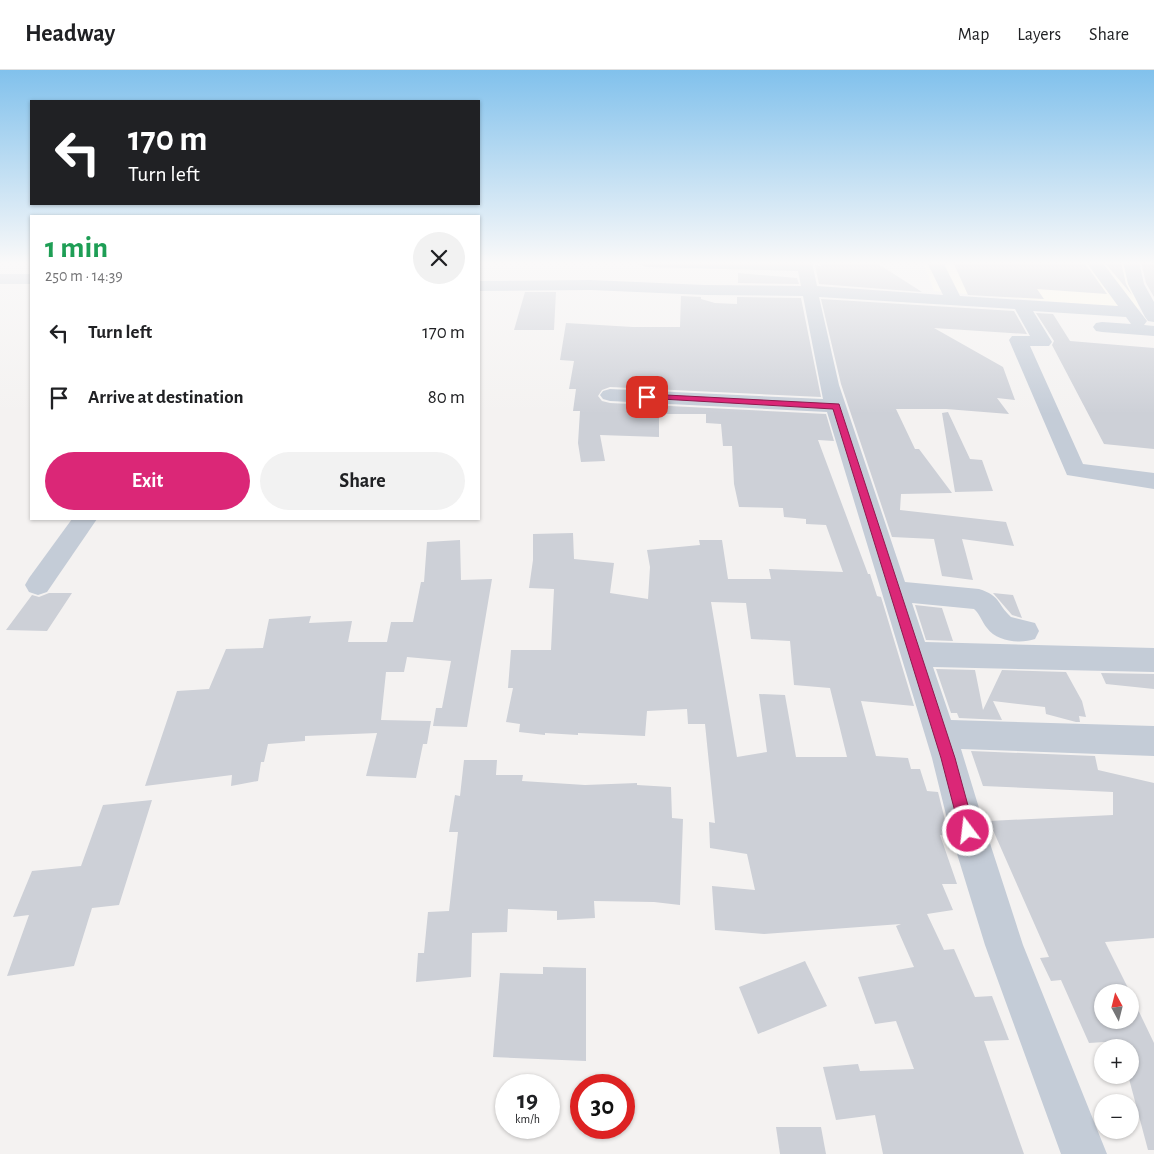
<!DOCTYPE html>
<meta charset="utf-8">
<style>
body{margin:0;font-family:"Alegreya Sans",sans-serif;background:#f2f2f2;color:#202124;height:100vh;display:flex;flex-direction:column;font-size:19px;white-space:nowrap}
*{box-sizing:border-box;margin:0}
p{font-size:16px;color:#757577}
.icon{flex:none;width:28px;height:28px;fill:none;stroke:currentColor;stroke-width:2;stroke-linecap:round;stroke-linejoin:round}
.map{position:relative;flex:1;overflow:hidden}
.drawer{position:absolute;left:30px;top:145px;width:450px;height:305px;display:flex;flex-direction:column;background:#fff;border-radius:0px;box-shadow:0 1px 4px #0004}
.drawer>*{flex:none}
.top-card{position:absolute;left:30px;top:30px;width:450px;height:105px;border-radius:0px;box-shadow:0 1px 4px #0004;background:#202124;color:#fff;overflow:hidden}
.needle{width:32px;rotate:353deg}
.fabs{position:absolute;left:1094px;top:914px;display:grid;gap:10px}
.fabs a{display:grid;place-items:center;width:45px;height:45px;border-radius:50%;background:#fff;box-shadow:0 1px 4px #0004;font-size:25px}
.speed{position:absolute;left:495px;top:1004px;display:flex;gap:10px;font-size:25px;font-weight:700;text-align:center}
.speed>*{display:grid;place-content:center;width:65px;height:65px;border-radius:50%;background:#fff;box-shadow:0 1px 4px #0004;line-height:1}
.speed small{font-size:12px;font-weight:400}
.speed .limit{border:8px solid #d22;background:#fff;color:#111}
.pin{position:absolute;display:grid;place-items:center;width:42px;height:42px;color:#fff;margin:-21px;border-radius:10px;box-shadow:0 2px 8px #0006}
.me{position:absolute;width:55px;margin:-28px;rotate:345deg;stroke-linejoin:round;filter:drop-shadow(0 0 4px #0008)}
.turn{display:flex;align-items:center;gap:18px;height:105px;padding:0 15px;font-size:22px}
.turn .icon{width:65px;height:65px;stroke-width:2.5}
.turn b{display:block;font-size:35px;line-height:42px}
.round{display:grid;place-items:center;flex:none;width:52px;height:52px;border-radius:26px;background:#f2f2f2}
.headline{display:flex;align-items:center;justify-content:space-between;height:85px;padding:0 15px}
h1{font-size:30px;font-weight:700;line-height:38px;color:#1e9e55}
.action{display:flex;gap:10px;margin-top:auto;padding:10px 15px}
.action a{flex:1;height:58px;border-radius:30px;background:#db2777;color:#fff;font-size:20px;font-weight:700;line-height:58px;text-align:center}
.action a+a{background:#f2f2f2;color:#202124}
ul{padding:0;list-style:none}
li{display:flex;align-items:center;gap:15px;height:65px;padding:0 15px}
li div{flex:1}
li b{display:block;font-size:19px}
li em{font-style:normal}
header{display:flex;align-items:center;gap:30px;box-sizing:border-box;height:70px;padding:0 25px;background:#fff;border-bottom:1px solid #e0e0e0}
header strong{font-size:24px}
nav{display:flex;gap:28px;margin-inline-start:auto;font-size:18px}
.map>svg:first-child{display:block}
.commercial{fill:#fefaec}
.building{fill:#cdd0d7;fill-rule:evenodd}
.lines{fill:none;stroke-linecap:round;stroke-linejoin:round}
.minor{fill:#c4ccd7;fill-rule:evenodd}
.route{fill:#db2777;stroke:#8e194d}
</style>
<header>
<strong>Headway</strong>
<nav><a>Map</a><a>Layers</a><a>Share</a></nav>
</header>
<div class="map">
<svg width="1154" height="1084" viewBox="0 0 1154 1084">
<rect width="100%" height="100%" fill="#f4f2f1"/>
<path class="commercial" d="M923,192H1127L1139,239L934,221Z"/>
<g class="building">
<path d="M820,192H875L922,222L819,214L815,195L821,196Z"/>
<path d="M953,192H1084L1107,224L1037,219L1044,229L968,225Z"/>
<path d="M1104,192H1121L1126,214L1132,225Z"/>
<path d="M1141,192H1154V227L1146,213Z"/>
<path d="M738,203L797,208L799,214L738,213Z"/>
<path d="M525,222H556L554,260H514Z"/>
<path d="M681,226L701,227V229L715,233L737,234V227L801,228L821,327L610,317L602,320L598,326L602,331L610,333L826,344L834,371L818,370L868,504H870L877,526L881,527L914,636L861,631L876,686L908,688L911,699H920L927,721L938,722L949,766L940,765L957,814H942L953,840L927,844L944,880L954,879L975,927L992,926L1009,970L984,971L1024,1084H883L875,1045L836,1050L823,997L858,994L860,1001L914,999L896,951L875,954L858,907L914,897L896,856L901,854L764,864L715,860L712,816L755,820L747,784L710,778L709,752L715,753L705,654H688L687,639L647,641L645,666L578,663V665L545,663V665L519,662L520,654L506,652L513,618H508L511,580H551L554,519L529,518L533,490V464L573,463L574,489L614,493L610,523L648,529L650,497L647,480L700,475L699,470H722L728,509H771L769,499L843,502L826,455L806,454V449L784,447L783,438L739,437L734,414L732,376H723L721,354L706,353V344H659V367L600,365L605,391L581,392L578,373L580,341H573L576,319H569L574,291L560,290L566,253L633,257H680ZM711,532L746,533L751,569L790,571L794,615L830,618L847,687H796L785,625L759,624L767,682L737,687Z"/>
<path d="M821,229L1014,241L1027,264L934,258L1003,297L1015,330L997,328L1009,344L946,339H896L915,379H919L952,423L901,424L900,440L1006,452L1014,476L962,469L973,510L942,506L934,469L892,467L841,314Z"/>
<path d="M1036,243L1053,244L1070,271L1154,278V379L1104,374L1052,275L1054,271Z"/>
<path d="M948,342L970,389L982,390L993,421L955,422L942,343Z"/>
<path d="M460,470L461,510L492,509L467,657L433,656L436,638H442L451,591L407,587L404,602H386L381,650L431,651L427,674H423L416,708L366,706L377,663L305,666V671L268,674L264,692H261L258,711L231,716L232,705L145,716L177,621L209,619L226,579L263,578L269,549L311,546L309,553L352,551L348,572H387L391,552H413L421,512H424L427,472Z"/>
<path d="M49,523H72L47,561L6,560L32,525L39,527Z"/>
<path d="M993,523L1013,525L1022,548L1012,545Z"/>
<path d="M915,535L942,538L953,571L926,570Z"/>
<path d="M936,599L975,600L983,640L1002,600L1066,602L1082,631L1086,647L1079,646L1080,652H1076L1046,644L1045,637L993,631L1002,650L959,648L957,643H951Z"/>
<path d="M1101,603L1154,604V619L1106,614Z"/>
<path d="M971,681L1095,686L1098,700L1154,713V868L1105,872L1130,922H1102V950H1130V923L1154,973V1080H1148L1128,1005H1130V978H1121L1120,971L1089,973L1061,910L1051,911L1040,888L1049,887L989,751L1113,745V722L983,716Z"/>
<path d="M464,690H497L496,705H523L522,711L585,715L637,713V715L671,717L672,748L683,749L680,835L654,832L594,831L595,848L557,850V841L508,839L507,862L472,863L471,907L416,912L418,883H424L428,842L449,841L458,762H449L455,725L460,726Z"/>
<path d="M152,730L119,835L92,838L74,896L7,906L29,845L13,847L32,801L81,796L103,735Z"/>
<path d="M805,891L827,936L758,964L739,917Z"/>
<path d="M543,897L586,898V991L493,987L500,903L543,904Z"/>
<path d="M776,1057H821L826,1084H780Z"/>
</g>
<g class="lines">
<g class="minor">
<path d="M638,192H812L817,216L943,225L927,192H943L960,226L1118,236L1086,192H1102L1147,251L1144,255L1154,256V266L1102,262L1096,261L1093,257L1096,253L1102,252L1131,254L1126,247L1033,241L1052,272L1049,276H1030L1083,394L1154,403V419L1067,405L1009,270L1012,266H1030L1015,239L819,227L839,315L905,512L979,519C1001,526 997,534 1011,547L1035,553L1039,561L1035,569C1021,574 997,572 987,558C982,552 980,544 974,539L912,533L925,572L1154,578V602L933,597L951,650L1154,656V686L961,679L986,761L1023,875L1107,1084H1061L985,875L950,761L932,688L827,342L610,331L603,329L600,325L603,321L610,319L823,329L803,226L705,225L591,220L479,221V211L591,210L705,215L801,216L798,201L646,197L641,195Z"/>
<path d="M1123,192H1139L1144,214L1154,232V252L1148,251L1145,247L1128,214Z"/>
<rect x="0" y="204" width="31" height="10"/>
<path d="M72,449H97L47,522L38,525L29,522L25,515L29,508Z"/>
</g>
</g>
<linearGradient id="sky" x2="0" y2="1"><stop stop-color="#81c1ec"/><stop offset="0.56" stop-color="#faf9f9"/><stop offset="1" stop-color="#faf9f9" stop-opacity="0"/></linearGradient>
<rect width="1154" height="344" fill="url(#sky)"/>
<path class="route" d="M647,324L839,334L955,688L975,761L973,766L968,768L962,766L960,761L941,688L833,339L644,328L643,327Z"/>
</svg>
<div class="fabs">
<a><svg class="needle" viewBox="-14 -14 28 28"><path d="M0-13l5 13h-10z" fill="#e53935"/><path d="M0 13l5-13h-10z" fill="#757577"/></svg></a>
<a>+</a>
<a>−</a>
</div>
<div class="speed"><div>19<small>km/h</small></div><div class="limit">30</div></div>
<div class="pin" style="left:647px;top:327px;background:#d93025"><svg class="icon" aria-label="arrive" viewBox="0 0 24 24"><path d="M6 21V4h12l-3 4 3 4H6"/></svg></div>
<svg class="me" style="left:968px;top:761px" viewBox="-20 -20 40 40"><circle r="17" fill="#db2777" stroke="#fff" stroke-width="3"/><path d="M0-11L8 9 0 5-8 9z" fill="#fff"/></svg>
<div class="top-card">
<div class="turn"><svg class="icon" aria-label="left" viewBox="0 0 24 24"><path d="M17 20v-9H6M10 6l-5 5 5 5"/></svg><div><b>170 m</b>Turn left</div></div>
</div>
<section class="drawer">
<div class="headline"><div><h1>1 min</h1><p>250 m · 14:39</p></div><a class="round"><svg class="icon" aria-label="close" viewBox="0 0 24 24"><path d="M6 6l12 12M18 6L6 18"/></svg></a></div>
<ul>
<li><svg class="icon" aria-label="left" viewBox="0 0 24 24"><path d="M17 20v-9H6M10 6l-5 5 5 5"/></svg><div><b>Turn left</b></div><em>170 m</em></li>
<li><svg class="icon" aria-label="arrive" viewBox="0 0 24 24"><path d="M6 21V4h12l-3 4 3 4H6"/></svg><div><b>Arrive at destination</b></div><em>80 m</em></li>
</ul>
<div class="action"><a>Exit</a><a>Share</a></div>
</section>
</div>
